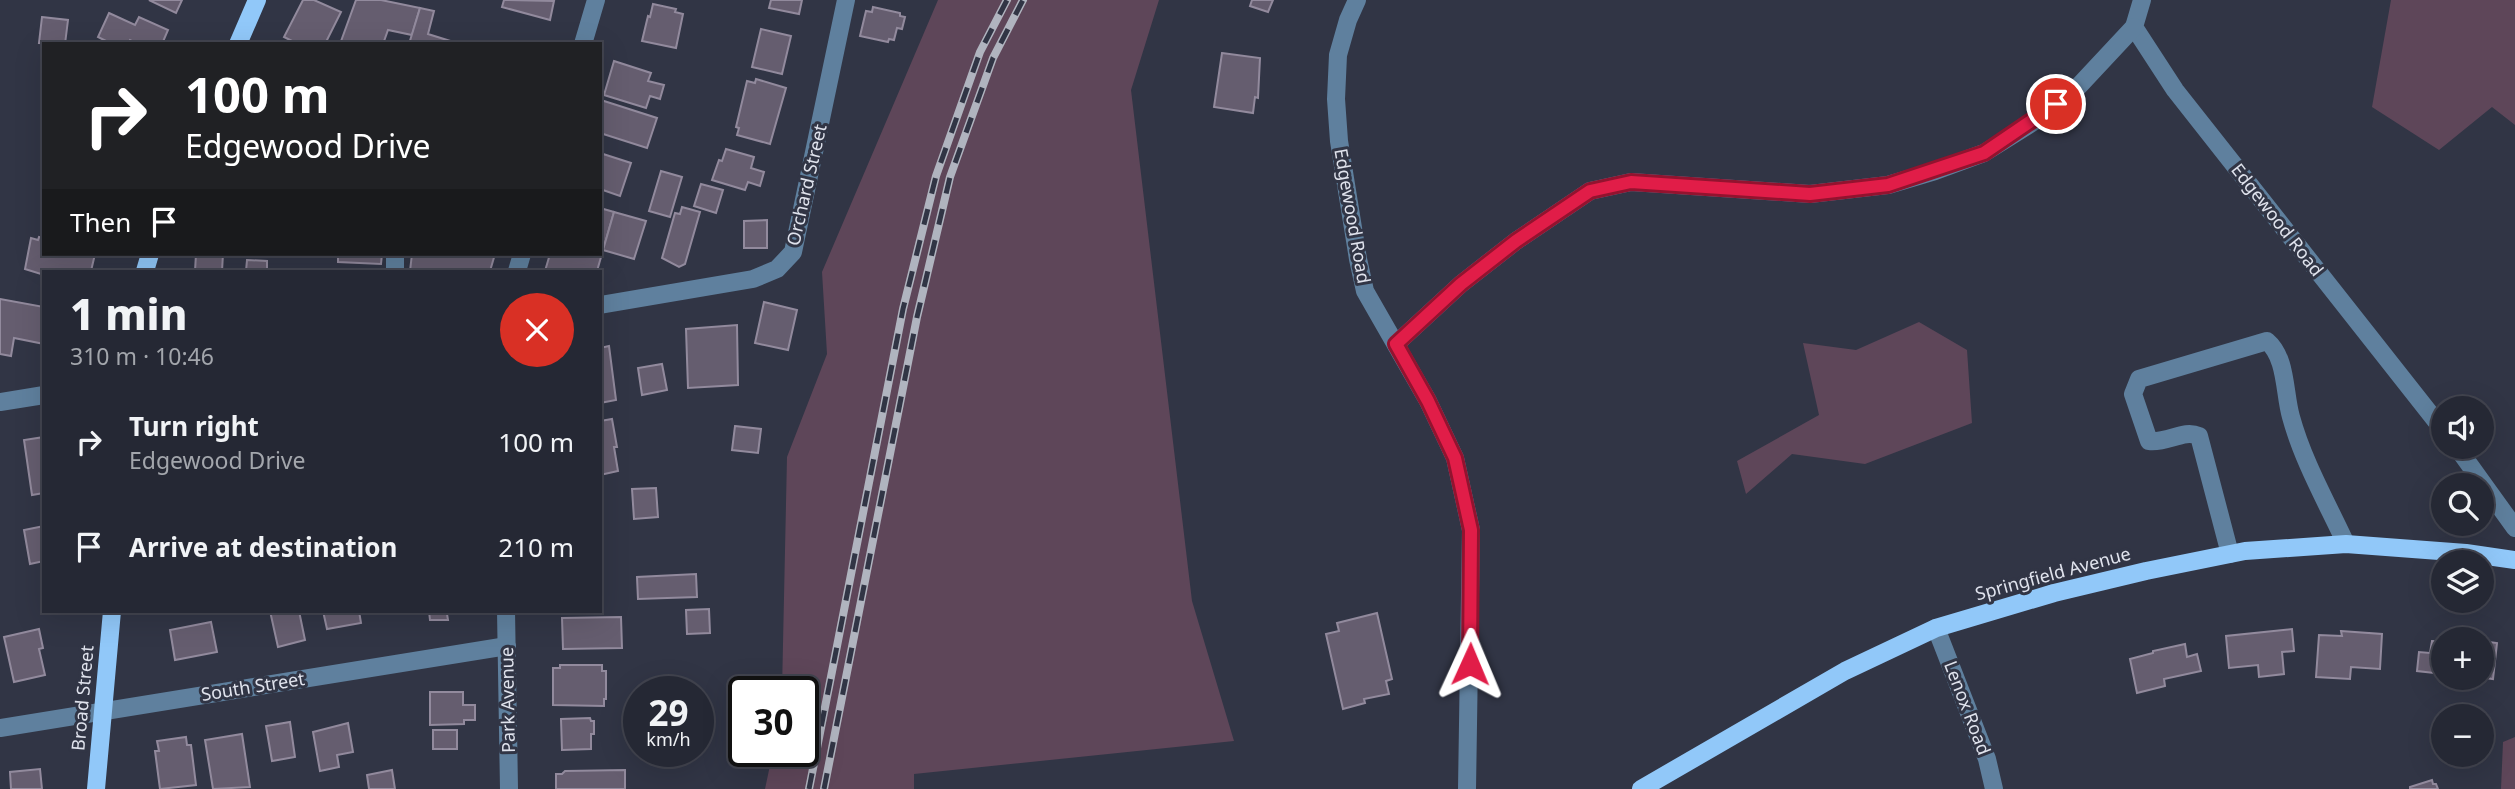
<!DOCTYPE html>
<meta charset="utf-8">
<style>
body{margin:0;font-family:"Noto Sans",sans-serif;background:#2d303c;color:#f1f3f6;height:100vh;display:flex;flex-direction:column;font-size:26px;white-space:nowrap}
*{box-sizing:border-box;margin:0}
p{font-size:23px;color:#a3a6ac}
.icon{flex:none;width:38px;height:38px;fill:none;stroke:currentColor;stroke-width:2;stroke-linecap:round;stroke-linejoin:round}
.map{position:relative;flex:1;overflow:hidden}
.drawer{position:absolute;left:42px;top:270px;width:560px;height:343px;display:flex;flex-direction:column;background:#252834;border-radius:0px;box-shadow:0 7px 28px #0002,0 0 0 2px #42444f}
.drawer>*{flex:none}
.banner{position:absolute;left:42px;top:42px;width:560px;height:214px;border-radius:0px;box-shadow:0 7px 28px #0002,0 0 0 2px #42444f;background:#202124;color:#fff;overflow:hidden}
.tools{position:absolute;left:2431px;top:396px;display:grid;gap:14px}
.tools a{display:grid;place-items:center;width:63px;height:63px;border-radius:50%;background:#252834;box-shadow:0 7px 28px #0002,0 0 0 2px #42444f;font-size:35px}
.speed{position:absolute;left:623px;top:676px;display:flex;gap:14px;font-size:35px;font-weight:700;text-align:center}
.speed>*{display:grid;place-content:center;width:91px;height:91px;border-radius:50%;background:#252834;box-shadow:0 7px 28px #0002,0 0 0 2px #42444f;line-height:1}
.speed small{font-size:18px;font-weight:400}
.speed .limit{border:4px solid #111;border-radius:10px;background:#fff;color:#111}
.pin{position:absolute;display:grid;place-items:center;width:60px;height:60px;color:#fff;margin:-30px;border:4px solid #fff;border-radius:50%;box-shadow:0 2px 7px #0007}
.me{position:absolute;width:77px;margin:-38px;rotate:1deg;stroke-linejoin:round;filter:drop-shadow(0 0 5px #0008)}
.turn{display:flex;align-items:center;gap:24px;height:147px;padding:0 28px;font-size:32px}
.turn .icon{width:91px;height:91px;stroke-width:2.5}
.turn b{display:block;font-size:49px;line-height:60px}
.then{display:flex;align-items:center;height:66px;padding:0 28px;background:#0003;gap:14px;font-size:26px}
.round{display:grid;place-items:center;flex:none;width:74px;height:74px;border-radius:37px;background:#2d303c}
.head{display:flex;align-items:center;justify-content:space-between;height:119px;padding:0 28px}
h1{font-size:42px;font-weight:800;line-height:52px}
ul{padding:0;list-style:none}
li{display:flex;align-items:center;gap:21px;height:105px;padding:0 28px}
li div{flex:1}
li b{display:block;font-size:26px}
li em{font-style:normal}
.map>svg:first-child{display:block}
.green{fill:#5e4659}
.building{fill:#655d6f;stroke:#928a9d;stroke-width:2}
.lines{fill:none;stroke-linecap:round;stroke-linejoin:round}
.minor{stroke:#5f809e;stroke-width:18}
.major{stroke:#91c8f9;stroke-width:18}
.rail-casing{stroke:#b0b4bf;stroke-width:8}
.rail{stroke:#313545;stroke-width:5;stroke-dasharray:16;stroke-linecap:butt}
.route-casing{stroke:#92132f;stroke-width:18}
.route{stroke:#e11d48;stroke-width:12}
.labels{text-anchor:middle;stroke-width:6;stroke-linejoin:round;paint-order:stroke}
.street-label{font-size:18px;fill:#e0e3ed;stroke:#313545}
</style>
<div class="map">
<svg width="2515" height="789" viewBox="0 0 2515 789">
<rect width="100%" height="100%" fill="#313545"/>
<g class="green">
<path d="M938,0H1159L1131,90L1192,601L1234,741L914,774V789H765L773,751H803V691H782L787,457L827,354L822,272Z"/>
<path d="M2391,0H2515V125L2492,107L2439,150L2372,107Z"/>
<path d="M1919,322L1967,350L1972,423L1865,464L1792,454L1746,494L1737,461L1819,415L1803,343L1856,350Z"/>
<path d="M2515,737V789H2501L2503,742Z"/>
</g>
<g class="building">
<path d="M149,0H182L176,13Z"/>
<path d="M303,0H314L341,12L325,44H298L284,37Z"/>
<path d="M356,0H381L420,8L412,35L388,30L383,44H340Z"/>
<path d="M504,0L554,1L550,20L502,7Z"/>
<path d="M771,0H802L799,14L769,8Z"/>
<path d="M1252,0H1273L1268,12L1250,6Z"/>
<path d="M653,4L676,9L675,12L683,14L676,48L642,41L648,16L650,17Z"/>
<path d="M873,7L900,13V16L905,17L902,29L897,28L894,40L889,39L888,42L860,36L866,11L872,12Z"/>
<path d="M420,8L434,11L428,34L460,44H409Z"/>
<path d="M109,13L135,25L139,17L168,30L162,44H138L130,40L128,44H112L98,37Z"/>
<path d="M42,17L68,20L65,44L39,43Z"/>
<path d="M761,29L791,36L782,74L752,67Z"/>
<path d="M1222,53L1260,58L1258,98L1255,97L1253,113L1214,107Z"/>
<path d="M614,61L651,73L648,81L664,85L660,99L650,96L646,108L604,95Z"/>
<path d="M756,79L786,88L770,144L737,135L739,128L736,127L747,81L755,83Z"/>
<path d="M604,101L657,118L647,148L600,133V103Z"/>
<path d="M726,149L754,157L751,168L764,172L760,186L748,182L745,190L712,180L719,160L722,161Z"/>
<path d="M600,153L631,163L620,196L600,189Z"/>
<path d="M661,171L682,177L670,217L649,211Z"/>
<path d="M701,184L723,190L716,213L694,206Z"/>
<path d="M682,207L700,212L685,264L679,267L662,258L675,213L680,214Z"/>
<path d="M600,208L614,212L597,271H545L550,254H600Z"/>
<path d="M614,212L646,221L634,259L603,250Z"/>
<path d="M767,220V248H744V221Z"/>
<path d="M39,237L44,238V254H95L91,271H44V275L25,269L31,238L38,240Z"/>
<path d="M196,254H223L222,271H195Z"/>
<path d="M338,254H382L381,264L338,262Z"/>
<path d="M412,254H495L490,271H410Z"/>
<path d="M247,260L267,261V271H246Z"/>
<path d="M0,299L44,307V344L14,338L11,356L0,354Z"/>
<path d="M764,302L797,310L788,350L755,343Z"/>
<path d="M737,325L738,385L688,388L686,329Z"/>
<path d="M609,346L616,400L600,403V348Z"/>
<path d="M662,364L667,390L642,395L638,368Z"/>
<path d="M612,419L617,447H614L618,471L600,475V421Z"/>
<path d="M735,426L761,429L758,453L732,450Z"/>
<path d="M44,437V493L32,495L24,440Z"/>
<path d="M656,488L658,517L634,519L632,489Z"/>
<path d="M44,526V561L30,564L24,530Z"/>
<path d="M696,574L697,597L638,599L637,577Z"/>
<path d="M709,609L710,633L687,634L686,610Z"/>
<path d="M270,611H299L305,640L278,647Z"/>
<path d="M323,611H359L361,623L327,629Z"/>
<path d="M429,611H468V613L447,614L448,620H430Z"/>
<path d="M1377,613L1392,679L1386,681L1389,694L1364,699L1365,703L1343,709L1326,634L1339,631L1337,623Z"/>
<path d="M621,617L622,648L563,649L562,618Z"/>
<path d="M211,622L217,652L175,660L170,630Z"/>
<path d="M39,629L43,648L39,649L45,675L14,682L4,637Z"/>
<path d="M2292,629L2294,651L2282,652L2284,674L2259,677L2258,665L2229,668L2226,636Z"/>
<path d="M2341,631L2382,634L2380,669L2351,667L2350,679L2316,677L2319,635L2342,636Z"/>
<path d="M2432,641L2443,642V674L2417,671L2419,652L2430,653Z"/>
<path d="M2482,641L2497,643L2493,679L2479,677H2482Z"/>
<path d="M2185,644L2187,657L2197,654L2201,671L2164,679L2165,686L2137,693L2130,659L2153,653V651Z"/>
<path d="M560,665H602V671H606V699H604V706L553,705V668H560Z"/>
<path d="M430,692H463V705H475V720H464V724L430,725Z"/>
<path d="M590,718L591,721H594V734H591V749L562,750L561,719Z"/>
<path d="M290,722L295,757L272,761L266,726Z"/>
<path d="M348,723L353,752L337,755L339,767L320,771L313,732Z"/>
<rect x="433" y="730" width="24" height="19"/>
<path d="M242,734L250,787L213,789L205,740Z"/>
<path d="M186,737L187,745H191L196,785L160,789L155,751H159L157,741Z"/>
<path d="M40,769L42,789H11L10,772Z"/>
<path d="M392,770L395,789H369L367,775Z"/>
<path d="M625,770V789H556V774H562L565,771Z"/>
<path d="M2432,780L2433,784H2436L2438,789H2410V787Z"/>
</g>
<g class="lines">
<g class="minor">
<path d="M1357,0L1348,20L1338,55L1336,99L1339,141L1358,259L1365,291L1428,401L1455,458L1471,530L1467,789"/>
<path d="M2142,0L2134,27L2175,90L2443,430"/>
<path d="M583,44L596,0"/>
<path d="M395,271V254"/>
<path d="M517,271L522,254"/>
<path d="M600,305L753,279L777,269L793,252L846,0"/>
<path d="M1396,344L1461,284L1516,241L1590,191L1631,182L1810,194L1888,185L1935,171L1984,153L2035,121L2077,88L2134,27"/>
<path d="M0,402L44,395"/>
<path d="M2456,446L2515,528"/>
<path d="M2230,554L2199,436C2183,429 2169,443 2149,441L2133,394L2139,379L2267,341C2287,358 2284,393 2291,417C2303,461 2327,503 2346,544"/>
<path d="M506,611L509,789"/>
<path d="M1936,628L1987,759L1994,789"/>
<path d="M0,728L507,646"/>
</g>
<g class="major">
<path d="M238,44L257,0"/>
<path d="M145,271L150,254"/>
<path d="M96,789L112,611"/>
<path d="M1641,789L1845,671L1936,628L2054,593L2146,571L2245,551L2346,544L2466,553L2515,560"/>
</g>
<g class="rail-casing">
<g id="rail">
<path d="M809,789L903,309L936,176L980,52L1007,0"/>
<path d="M824,789L917,317L950,177L993,58L1023,0"/>
</g>
</g>
<use href="#rail" class="rail"/>
</g>
<g class="lines">
<g class="route-casing">
<path id="route" d="M1470,664L1471,530L1455,458L1428,401L1396,344L1461,284L1516,241L1590,191L1631,182L1810,194L1888,185L1984,153L2056,104"/>
</g>
<use href="#route" class="route"/>
</g>
<g class="labels">
<g class="street-label">
<text transform="translate(807 185) rotate(-77)" y="6">Orchard Street</text>
<text transform="translate(1352 216) rotate(80)" y="6">Edgewood Road</text>
<text transform="translate(2277 220) rotate(52)" y="6">Edgewood Road</text>
<text transform="translate(2053 574) rotate(-15)" y="6">Springfield Avenue</text>
<text transform="translate(253 687) rotate(-9)" y="6">South Street</text>
<text transform="translate(83 698) rotate(-85)" y="6">Broad Street</text>
<text transform="translate(508 700) rotate(-91)" y="6">Park Avenue</text>
<text transform="translate(1967 708) rotate(69)" y="6">Lenox Road</text>
</g>
</g>
</svg>
<div class="tools">
<a><svg class="icon" aria-label="sound" viewBox="0 0 24 24"><path d="M4 9h4l5-4v14l-5-4H4zM17 9q2 3 0 6"/></svg></a>
<a><svg class="icon" aria-label="search" viewBox="0 0 24 24"><circle cx="10" cy="10" r="6"/><path d="M15 15l6 6"/></svg></a>
<a><svg class="icon" aria-label="layers" viewBox="0 0 24 24"><path d="M12 4l9 5-9 5-9-5zM3 14l9 5 9-5"/></svg></a>
<a>+</a>
<a>−</a>
</div>
<div class="speed"><div>29<small>km/h</small></div><div class="limit">30</div></div>
<div class="pin" style="left:2056px;top:104px;background:#d93025"><svg class="icon" aria-label="arrive" viewBox="0 0 24 24"><path d="M6 21V4h12l-3 4 3 4H6"/></svg></div>
<svg class="me" style="left:1470px;top:664px" viewBox="-20 -20 40 40"><path d="M0-17L14 15 0 8-14 15z" fill="#e11d48" stroke="#fff" stroke-width="4"/></svg>
<div class="banner">
<div class="turn"><svg class="icon" aria-label="right" viewBox="0 0 24 24"><path d="M7 20v-9h11M14 6l5 5-5 5"/></svg><div><b>100 m</b>Edgewood Drive</div></div>
<div class="then">Then<svg class="icon" aria-label="arrive" viewBox="0 0 24 24"><path d="M6 21V4h12l-3 4 3 4H6"/></svg></div>
</div>
<section class="drawer">
<div class="head"><div><h1>1 min</h1><p>310 m · 10:46</p></div><a class="round" style="background:#d93025;color:#fff"><svg class="icon" aria-label="close" viewBox="0 0 24 24"><path d="M6 6l12 12M18 6L6 18"/></svg></a></div>
<ul>
<li><svg class="icon" aria-label="right" viewBox="0 0 24 24"><path d="M7 20v-9h11M14 6l5 5-5 5"/></svg><div><b>Turn right</b><p>Edgewood Drive</p></div><em>100 m</em></li>
<li><svg class="icon" aria-label="arrive" viewBox="0 0 24 24"><path d="M6 21V4h12l-3 4 3 4H6"/></svg><div><b>Arrive at destination</b></div><em>210 m</em></li>
</ul>
</section>
</div>
